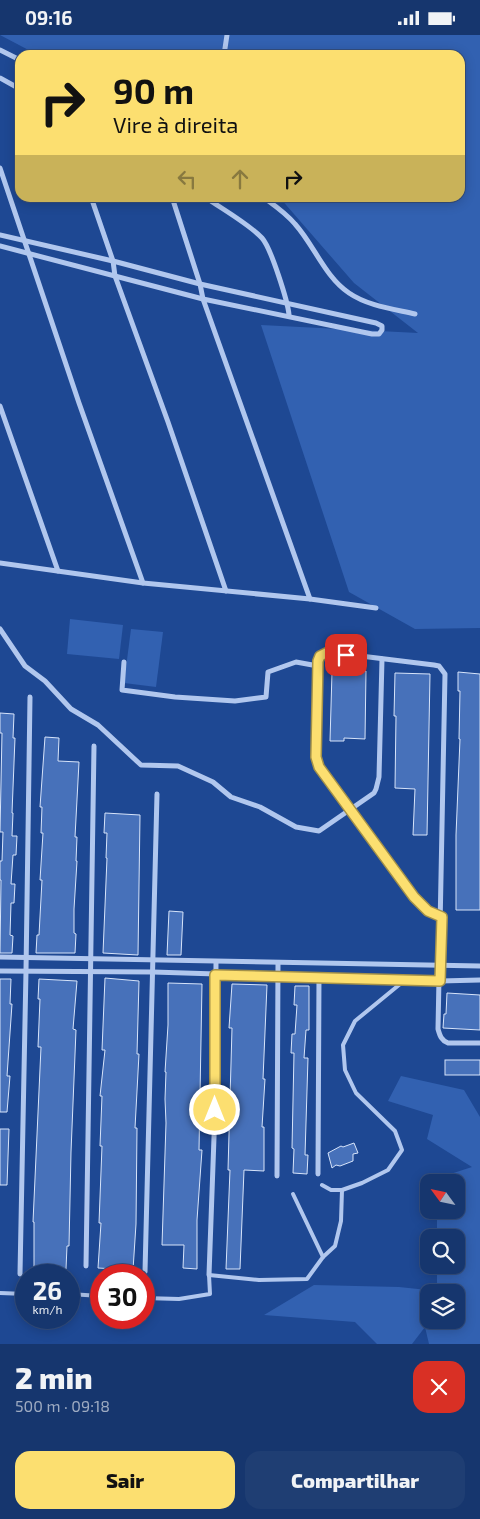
<!DOCTYPE html>
<html lang="pt">
<meta charset="utf-8">
<style>
body{margin:0;font-family:"Exo 2",sans-serif;background:#1f3e73;color:#f1f3f6;height:100vh;display:flex;flex-direction:column;font-size:19px;white-space:nowrap}
*{box-sizing:border-box;margin:0}
p{font-size:16px;color:#9eabc2}
.icon{flex:none;width:28px;height:28px;fill:none;stroke:currentColor;stroke-width:2;stroke-linecap:round;stroke-linejoin:round}
.map{position:relative;height:1309px;overflow:hidden}
.panel{display:flex;flex-direction:column;background:#16366e;flex:1}
.panel>*{flex:none}
.banner{position:absolute;left:15px;top:15px;width:450px;height:152px;border-radius:15px;box-shadow:0 2px 12px #0003,0 0 0 1px #355081;background:#fcdf70;color:#111;overflow:hidden}
.needle{width:32px;rotate:303deg}
.tools{position:absolute;left:420px;top:1139px;display:grid;gap:10px}
.tools a{display:grid;place-items:center;width:45px;height:45px;border-radius:10px;background:#16366e;box-shadow:0 2px 12px #0003,0 0 0 1px #355081;font-size:25px}
.speed{position:absolute;left:15px;top:1229px;display:flex;gap:10px;font-size:25px;font-weight:700;text-align:center}
.speed>*{display:grid;place-content:center;width:65px;height:65px;border-radius:50%;background:#16366e;box-shadow:0 2px 12px #0003,0 0 0 1px #355081;line-height:1}
.speed small{font-size:12px;font-weight:400}
.speed .limit{border:8px solid #d22;background:#fff;color:#111}
.pin{position:absolute;display:grid;place-items:center;width:42px;height:42px;color:#fff;margin:-21px;border-radius:10px;box-shadow:0 2px 8px #0006}
.me{position:absolute;width:55px;margin:-28px;rotate:0deg;stroke-linejoin:round;filter:drop-shadow(0 0 4px #0008)}
.turn{display:flex;align-items:center;gap:18px;height:105px;padding:0 15px;font-size:22px}
.turn .icon{width:65px;height:65px;stroke-width:2.5}
.turn b{display:block;font-size:35px;line-height:42px}
.lanes{display:flex;align-items:center;height:48px;padding:0 15px;background:#0003;justify-content:center;gap:25px;direction:ltr}
.lanes .off{opacity:.35}
.round{display:grid;place-items:center;flex:none;width:52px;height:52px;border-radius:15px;background:#1f3e73}
.headline{display:flex;align-items:center;justify-content:space-between;height:85px;padding:0 15px}
h1{font-size:30px;font-weight:800;line-height:38px}
.cta{display:flex;gap:10px;margin-top:auto;padding:10px 15px}
.cta a{flex:1;height:58px;border-radius:15px;background:#fcdf70;color:#111;font-size:20px;font-weight:800;line-height:58px;text-align:center}
.cta a+a{background:#1f3e73;color:#f1f3f6}
.status{display:flex;justify-content:space-between;align-items:center;height:35px;padding:0 25px;background:#16366e;direction:ltr}
.status svg{height:14px;fill:currentColor}
.map>svg:first-child{display:block}
.green{fill:#3261b1;fill-rule:evenodd}
.building{fill:#4771ba;stroke:#d7e4fa}
.lines{fill:none;stroke-linecap:round;stroke-linejoin:round}
.lane{stroke:#b1c7ee;stroke-width:4}
.street{stroke:#b1c7ee;stroke-width:5}
.route-casing{stroke:#a49149;stroke-width:12}
.route{stroke:#fcdf70;stroke-width:9}
</style>
<div class="status"><b>09:16</b><svg viewBox="0 0 49 12"><path d="M0 12V9h3v3zM5 12V6h3v6zM10 12V3h3v9zM15 12V0h3v12zM26 1h20v11H26zM47 4h2v5h-2z"/></svg></div>
<div class="map">
<svg width="480" height="1309" viewBox="0 0 480 1309">
<rect width="100%" height="100%" fill="#1e4893"/>
<g class="green">
<path d="M0,0H480V593L415,594L349,557L261,290L418,298L354,248L280,163L460,162V20H38Z"/>
<path d="M70,584L123,590L119,624L67,619Z"/>
<path d="M131,594L163,597L156,652L124,648Z"/>
<path d="M401,1041L464,1055L480,1082V1309H429L425,1292L412,1309H377L355,1287L264,1280L314,1250L399,1252L437,1256V1230H456V1202H437V1175H456V1148L440,1147L441,1142L472,1132L427,1104L433,1080L388,1066ZM429,1258H456V1285H429Z"/>
</g>
<g class="building">
<path d="M352,636H366L365,704L344,703V706H330L332,637L352,638Z"/>
<path d="M458,637L480,639V875H456V800L460,704H459L460,656H458Z"/>
<path d="M395,638L430,639L427,800H413L415,754L395,753L396,681H394Z"/>
<path d="M0,678L14,679L13,703H15L12,778H13L12,801H17L16,820H13L11,849H15L14,868H11L10,900L13,901L12,918H0L1,845H0V826H2L3,797H0L2,698H0Z"/>
<path d="M45,702L59,703L58,726L79,727L75,802H77L76,826H77L74,874V898L76,899L75,918H36L37,900H39L42,845H40L43,798H41L42,772H40Z"/>
<path d="M105,778L140,780L138,920L103,918L107,823H106L107,798H104Z"/>
<path d="M169,876L183,877L181,920H167Z"/>
<path d="M105,943L139,946L137,1019H139L135,1093H137L136,1189L133,1235L98,1233L101,1188H99L102,1111H100L102,1061H100L105,1015H102Z"/>
<path d="M0,944H11L10,969H12L7,1041H10L7,1077H0Z"/>
<path d="M39,944L77,946L73,994L76,995L71,1117L69,1211H67L66,1234L48,1233L47,1236H34V1187H33L41,1012H38L40,964H38Z"/>
<path d="M168,948L202,949L199,1115H202L197,1185V1234L183,1233L184,1210H162L166,1088L165,1064L166,1037H165L168,990Z"/>
<path d="M232,949L267,950L263,1044H265L262,1092H264V1136L244,1135L240,1234H226L230,1135H228L232,993H229Z"/>
<path d="M295,951H309V995H306L304,1023H308L305,1120H308L307,1139L293,1138L294,1114L292,1113L294,1018H291L292,999H295L297,970H294Z"/>
<path d="M447,958L480,960V995L443,993L444,979H446Z"/>
<rect x="445" y="1025" width="35" height="15"/>
<path d="M0,1094H9L7,1150H0Z"/>
<path d="M354,1108L358,1118L353,1119V1126L340,1131L336,1130L332,1133L328,1118L341,1111L343,1112Z"/>
</g>
<g class="lines">
<g class="lane">
<path d="M322,1150L331,1155H342L362,1148L388,1135L402,1115L395,1096L356,1058L345,1035L343,1010L355,986L405,945"/>
<path d="M293,1159L323,1222L335,1211L341,1186L342,1155"/>
<path d="M0,1258L26,1259"/>
<path d="M69,1259L101,1261"/>
<path d="M144,1263L179,1264L210,1259L209,1240L259,1245L307,1244L323,1222"/>
</g>
<g class="street">
<path d="M0,15L20,25"/>
<path d="M224,20L227,0"/>
<path d="M0,43L20,54"/>
<path d="M0,133L79,368L143,548"/>
<path d="M91,162L113,226L115,241L168,387L226,556"/>
<path d="M172,162L200,249L203,264L310,564"/>
<path d="M205,162C222,174 249,189 262,203C271,213 288,267 289,280"/>
<path d="M263,162C274,170 286,178 295,189C314,210 325,242 349,258C368,271 393,274 415,279"/>
<path d="M0,200L113,226L200,249L376,288L382,291V295L379,299H372L203,264L0,211"/>
<path d="M0,371L58,536"/>
<path d="M0,528L143,548L310,564L376,573"/>
<path d="M0,594L25,631L45,646L71,674L98,690L141,730L178,731L213,747L231,762L260,772L296,792L319,796L374,758L376,754L379,742L382,624"/>
<path d="M124,627L122,655L175,662L235,666L266,662L268,637L296,627L318,631"/>
<path d="M441,882L428,876L414,863L319,732L316,722L317,634C318,625 319,620 328,617L434,630L439,631L445,639L438,994C440,1001 441,1005 448,1008H480"/>
<path d="M0,922L480,931"/>
<path d="M0,936L153,937L440,946L480,945"/>
<path d="M318,1139L319,942"/>
<path d="M277,1141L278,928"/>
<path d="M86,1231L94,711"/>
<path d="M145,1237L157,759"/>
<path d="M20,1239L26,936L30,662"/>
<path d="M209,1240L215,1075L216,927"/>
</g>
</g>
<g class="lines">
<g class="route-casing">
<path id="route" d="M215,1075V940L440,946L442,882L428,876L414,862L319,732L316,722L318,626L320,621L328,617L346,620"/>
</g>
<use href="#route" class="route"/>
</g>
</svg>
<div class="tools">
<a><svg class="needle" viewBox="-14 -14 28 28"><path d="M0-13l5 13h-10z" fill="#e53935"/><path d="M0 13l5-13h-10z" fill="#9eabc2"/></svg></a>
<a><svg class="icon" aria-label="search" viewBox="0 0 24 24"><circle cx="10" cy="10" r="6"/><path d="M15 15l6 6"/></svg></a>
<a><svg class="icon" aria-label="layers" viewBox="0 0 24 24"><path d="M12 4l9 5-9 5-9-5zM3 14l9 5 9-5"/></svg></a>
</div>
<div class="speed"><div>26<small>km/h</small></div><div class="limit">30</div></div>
<div class="pin" style="left:346px;top:620px;background:#d93025"><svg class="icon" aria-label="arrive" viewBox="0 0 24 24"><path d="M6 21V4h12l-3 4 3 4H6"/></svg></div>
<svg class="me" style="left:215px;top:1075px" viewBox="-20 -20 40 40"><circle r="17" fill="#fcdf70" stroke="#fff" stroke-width="3"/><path d="M0-11L8 9 0 5-8 9z" fill="#fff"/></svg>
<div class="banner">
<div class="turn"><svg class="icon" aria-label="right" viewBox="0 0 24 24"><path d="M7 20v-9h11M14 6l5 5-5 5"/></svg><div><b>90 m</b>Vire à direita</div></div>
<div class="lanes"><svg class="icon off" aria-label="left" viewBox="0 0 24 24"><path d="M17 20v-9H6M10 6l-5 5 5 5"/></svg><svg class="icon off" aria-label="ahead" viewBox="0 0 24 24"><path d="M12 20V5M6 11l6-6 6 6"/></svg><svg class="icon" aria-label="right" viewBox="0 0 24 24"><path d="M7 20v-9h11M14 6l5 5-5 5"/></svg></div>
</div>
</div>
<section class="panel">
<div class="headline"><div><h1>2 min</h1><p>500 m · 09:18</p></div><a class="round" style="background:#d93025;color:#fff"><svg class="icon" aria-label="close" viewBox="0 0 24 24"><path d="M6 6l12 12M18 6L6 18"/></svg></a></div>
<div class="cta"><a>Sair</a><a>Compartilhar</a></div>
</section>
